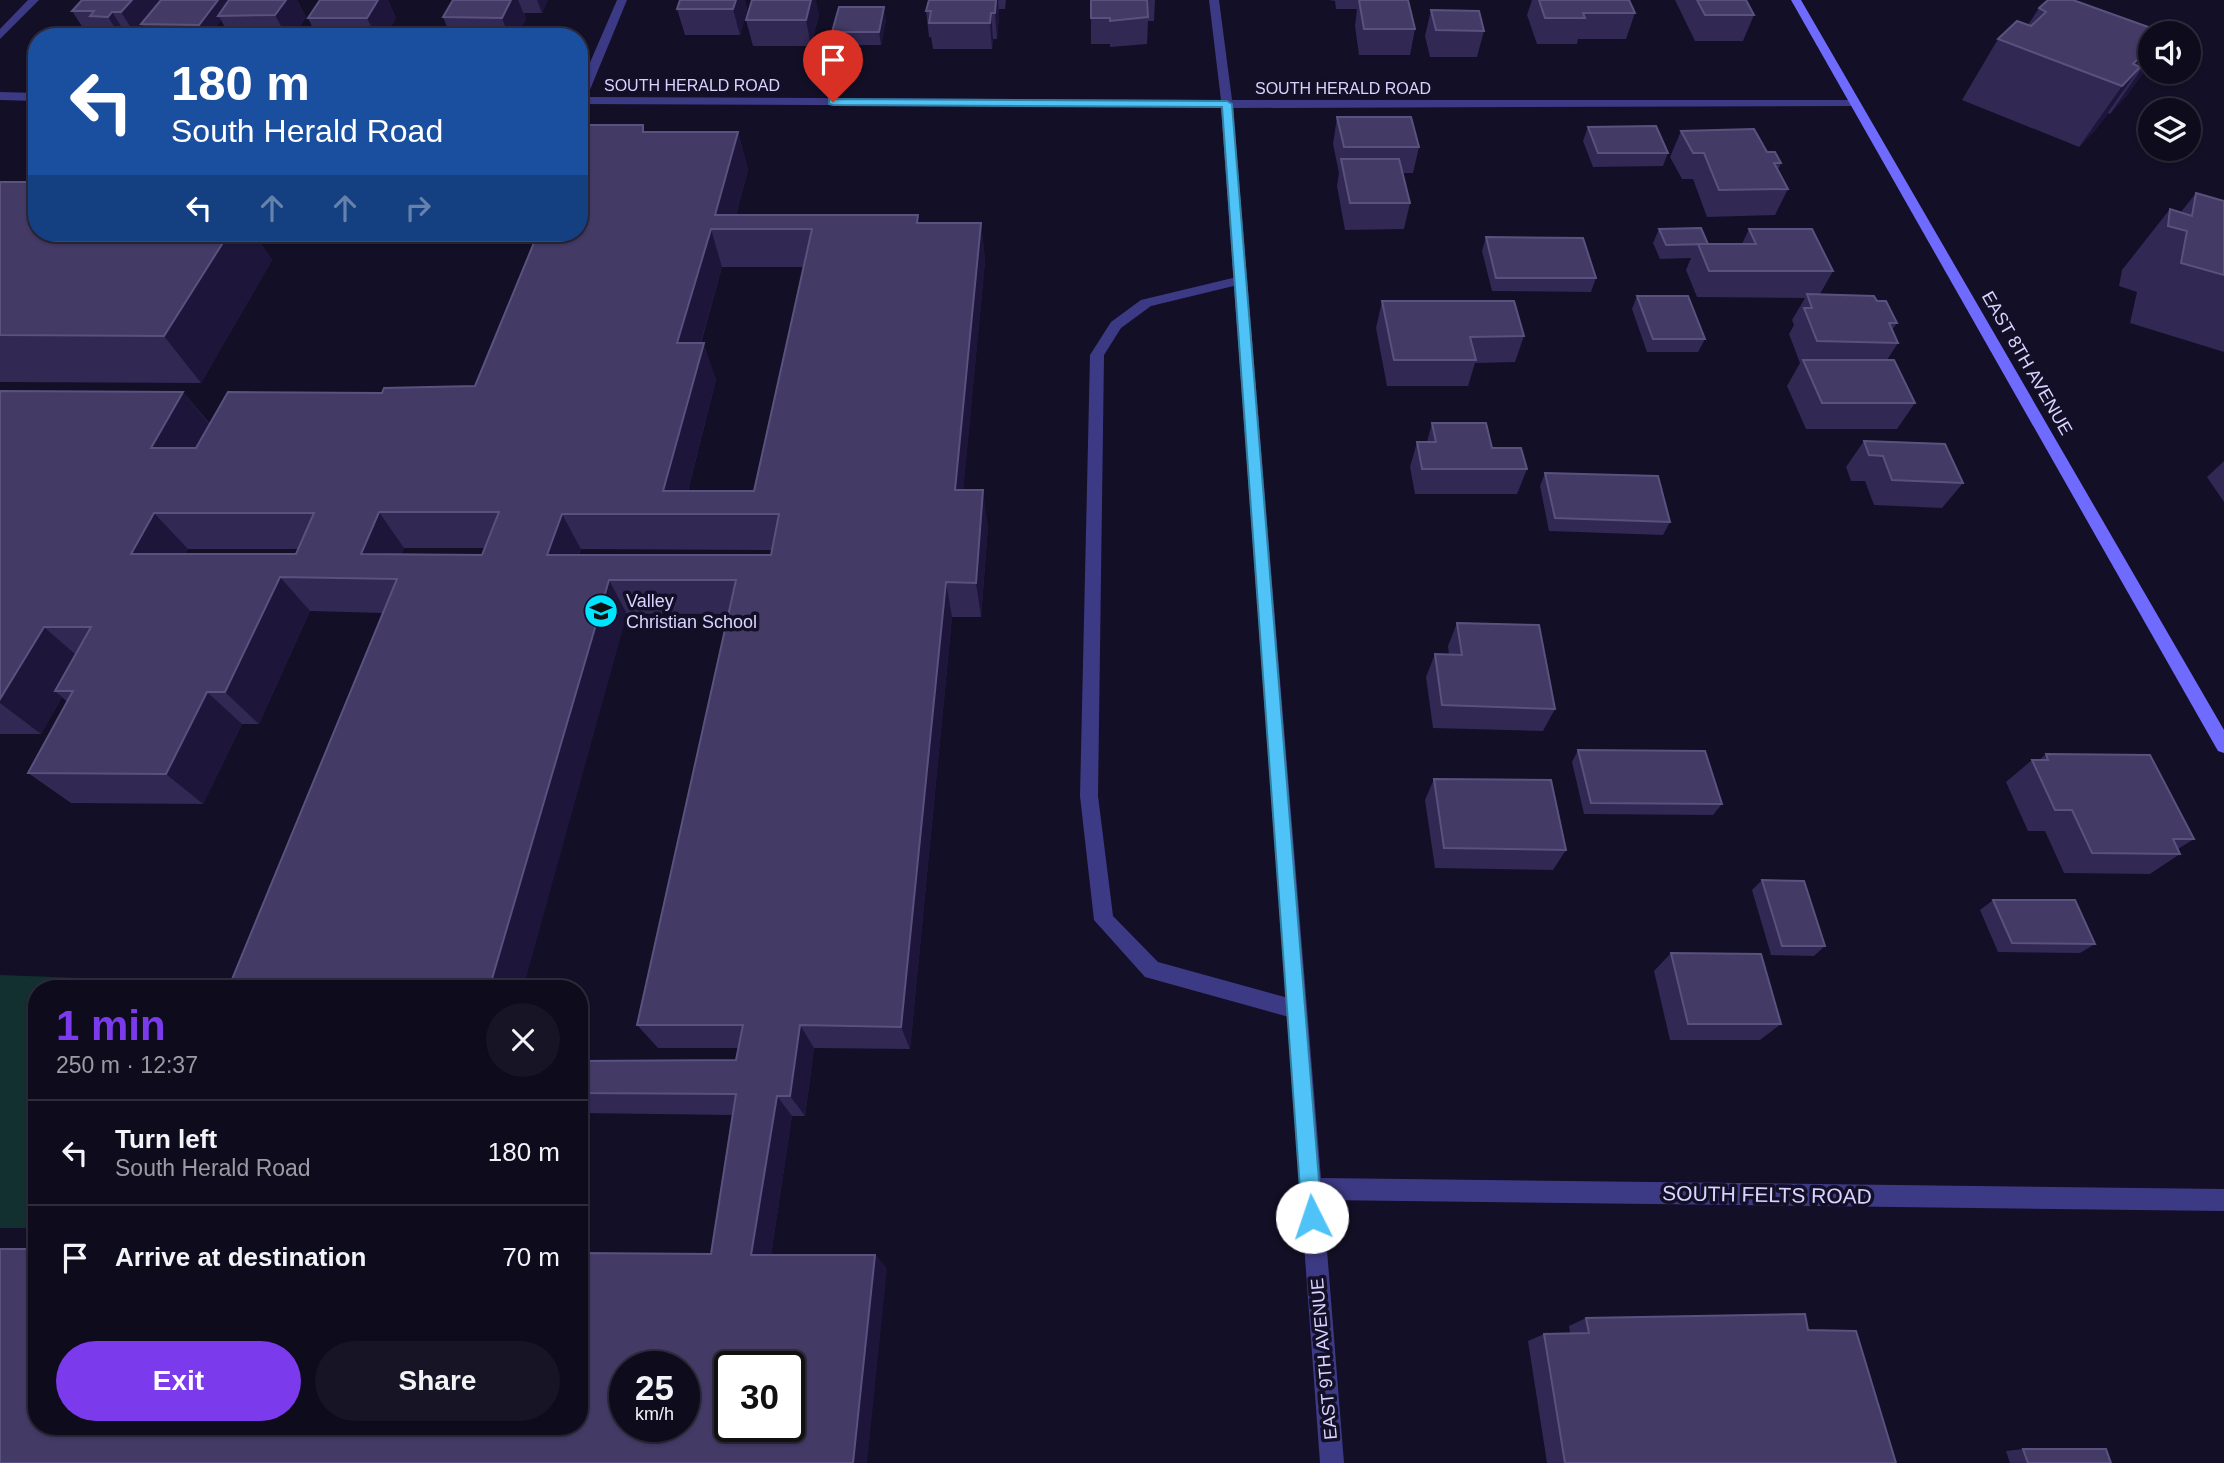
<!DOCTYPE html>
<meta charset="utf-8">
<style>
body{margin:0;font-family:Helvetica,sans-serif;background:#171425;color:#f1f3f6;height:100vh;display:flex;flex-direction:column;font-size:26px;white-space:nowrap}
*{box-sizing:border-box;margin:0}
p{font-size:23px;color:#9b9ba3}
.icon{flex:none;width:38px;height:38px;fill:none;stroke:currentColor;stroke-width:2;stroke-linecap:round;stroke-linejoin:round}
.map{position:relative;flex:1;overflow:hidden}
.panel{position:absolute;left:28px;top:980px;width:560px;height:455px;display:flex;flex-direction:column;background:#0e0b1c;border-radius:28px;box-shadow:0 2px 5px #0004,0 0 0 2px #2e2b3b}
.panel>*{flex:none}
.hud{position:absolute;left:28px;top:28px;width:560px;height:214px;border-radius:28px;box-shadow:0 2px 5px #0004,0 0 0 2px #2e2b3b;background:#1a4fa0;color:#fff;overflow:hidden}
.controls{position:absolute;left:2138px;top:21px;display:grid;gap:14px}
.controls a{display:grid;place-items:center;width:63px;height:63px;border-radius:50%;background:#0e0b1c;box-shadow:0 2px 5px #0004,0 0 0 2px #2e2b3b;font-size:35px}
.speed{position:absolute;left:609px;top:1351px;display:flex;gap:14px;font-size:35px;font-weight:700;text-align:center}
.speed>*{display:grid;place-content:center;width:91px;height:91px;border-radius:50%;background:#0e0b1c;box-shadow:0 2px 5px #0004,0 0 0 2px #2e2b3b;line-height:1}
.speed small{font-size:18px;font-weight:400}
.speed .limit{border:4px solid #111;border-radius:10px;background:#fff;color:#111}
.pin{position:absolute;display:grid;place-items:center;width:60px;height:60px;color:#fff;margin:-72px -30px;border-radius:50% 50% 50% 0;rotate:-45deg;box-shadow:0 0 7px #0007}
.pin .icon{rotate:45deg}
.me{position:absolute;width:77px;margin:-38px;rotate:356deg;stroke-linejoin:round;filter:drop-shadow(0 0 5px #0008)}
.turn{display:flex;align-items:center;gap:24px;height:147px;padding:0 28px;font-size:32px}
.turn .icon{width:91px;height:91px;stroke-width:2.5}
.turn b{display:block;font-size:49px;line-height:60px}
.lanes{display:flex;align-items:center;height:66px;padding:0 28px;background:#0003;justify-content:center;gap:35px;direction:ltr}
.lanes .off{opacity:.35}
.round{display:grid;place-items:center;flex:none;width:74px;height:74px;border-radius:37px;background:#171425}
.headline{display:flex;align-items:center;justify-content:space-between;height:119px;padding:0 28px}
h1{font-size:42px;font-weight:600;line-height:52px;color:#7c3aed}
.action{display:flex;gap:14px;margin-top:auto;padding:14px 28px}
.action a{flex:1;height:80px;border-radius:42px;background:#7c3aed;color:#fff;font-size:28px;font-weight:600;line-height:80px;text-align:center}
.action a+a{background:#171425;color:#f1f3f6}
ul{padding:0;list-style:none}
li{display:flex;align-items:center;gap:21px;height:105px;padding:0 28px;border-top:2px solid #2e2b3b}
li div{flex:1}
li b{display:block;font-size:26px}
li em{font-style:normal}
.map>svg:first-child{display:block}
.green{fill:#12302f}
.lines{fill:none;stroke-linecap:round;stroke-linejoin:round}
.lane{fill:#3d3a85;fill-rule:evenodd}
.street{fill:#3d3a85;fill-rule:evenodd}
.secondary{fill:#6f6bff;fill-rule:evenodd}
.wall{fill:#312854;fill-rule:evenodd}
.shaded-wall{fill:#1d163a}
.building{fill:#433a66;stroke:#5a527e;stroke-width:2;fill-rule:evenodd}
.route{fill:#4fc3f7;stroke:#337fa1;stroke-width:2}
.labels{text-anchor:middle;stroke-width:7;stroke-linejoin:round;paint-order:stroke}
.far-street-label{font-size:16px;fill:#d9d4ff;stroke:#130f26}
.street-label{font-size:18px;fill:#d9d4ff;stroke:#130f26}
.poi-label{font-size:18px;fill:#d9d4ff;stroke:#130f26;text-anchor:start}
.near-street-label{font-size:21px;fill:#d9d4ff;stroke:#130f26}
</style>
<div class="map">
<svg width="2224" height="1463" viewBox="0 0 2224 1463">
<rect width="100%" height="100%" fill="#130f26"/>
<path class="green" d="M0,975L187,982L188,989H37V1228H0Z"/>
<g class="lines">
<path class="lane" d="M1241,276L1246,277V283L1151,306L1121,328L1104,355L1098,796L1113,916L1158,962L1303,1002L1306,1009L1303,1016L1296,1019L1145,977L1094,920L1080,796L1090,355L1111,322L1141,300Z"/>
<g class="street">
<path d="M28,0H39L0,39V29Z"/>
<path d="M617,0H627L587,97L1221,100L1209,0H1219L1232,100H1859V104L1855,106L1233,108L1321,1178L2224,1189V1211L1323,1200L1344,1463H1320L1221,107L579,104V88Z"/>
<path d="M0,92L37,93V101L0,100Z"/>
</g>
<path class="secondary" d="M1791,0H1801L2224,730V753L2218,751Z"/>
</g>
<g class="wall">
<path d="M229,0H297L306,17L293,37H230L221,20L208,37H149L145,30L139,37H89L72,11L228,2Z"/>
<path d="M320,0H388L396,18L384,37H317L308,18Z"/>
<path d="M453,0H548L542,13H524L526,19L516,37H451L443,17Z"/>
<path d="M680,0H745L747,10L740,35H685L677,9Z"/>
<path d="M929,0H1006L1005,9H999V17L997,39H993L992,49H933L931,37H929L926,11Z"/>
<path d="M1091,0H1155L1154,21H1148L1147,44L1110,47V44H1091Z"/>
<path d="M1329,0H1408L1415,29L1410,55H1359L1355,26L1357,9H1336L1335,1Z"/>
<path d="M1532,0H1629L1635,13L1626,39H1578L1577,44H1537L1527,15Z"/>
<path d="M1675,0H1746L1754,15L1743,41H1695Z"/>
<path d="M2039,8L2151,33V62L2127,95L2110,114L2108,113L2097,128L2079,147L1962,100L1998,39L2028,25Z"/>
<path d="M1431,10L1484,31L1477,57H1430L1425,36Z"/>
<path d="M819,14L811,46H753L746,20Z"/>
<path d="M886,20L881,45H835L832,32Z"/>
<path d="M1337,117L1419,147L1413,173H1403L1410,203L1404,229L1345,230L1337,186L1339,173L1333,144Z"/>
<path d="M1588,127L1668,153L1663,166L1593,167L1583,141Z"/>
<path d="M1681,131L1767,152L1781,163L1778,170L1788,189L1775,215L1707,217L1693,179H1682L1670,157Z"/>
<path d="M645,132H738L748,170L736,215L919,223H981L985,261L963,490L988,526L981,617H952L910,1049L814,1048L805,1116H792L771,1255H875L887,1269L711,1254L732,1115L579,1113V1061L736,1060L739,1048H658L637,1025L728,614L383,613L310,611L259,724H242L203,804L71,803L28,773L67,702L62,697L41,734H0V391L183,392L210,424L382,393L475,386ZM722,267H804L754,491H688L716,380L701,343ZM404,548H485L482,555L401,554ZM188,549H298L296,554H185ZM581,549L772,550L771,555H579Z"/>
<path d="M0,182L37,233H254L272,260L201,383L0,382Z"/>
<path d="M2196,193L2224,201V352L2130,323L2137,292L2119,286L2122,270L2170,209L2181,212Z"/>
<path d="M1659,229L1708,244H1742L1749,229L1833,271L1820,294L1877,301L1897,323L1892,330L1898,343L1887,360L1915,403L1897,429H1806L1787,386L1800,363L1789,334L1794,325L1792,320L1805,298L1697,297L1686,270L1691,258L1660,259L1653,243Z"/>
<path d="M1486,237L1596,278L1591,292L1492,291L1482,251Z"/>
<path d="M1637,296L1705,339L1698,352H1647L1632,309Z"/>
<path d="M1382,301L1524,336L1515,362L1475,363L1468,386H1387L1376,328Z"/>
<path d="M1432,423L1492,448L1527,469L1517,494H1415L1410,467L1417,442H1427Z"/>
<path d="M1864,441L1963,483L1942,508L1874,505L1865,481H1851L1846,467Z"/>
<path d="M2224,461V502L2207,477Z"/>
<path d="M1545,473L1670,522L1663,535L1549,531L1540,486Z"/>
<path d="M1457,623L1555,709L1543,731L1433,728L1426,677L1435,654L1449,655L1448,646Z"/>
<path d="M1578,750L1722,804L1713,815L1584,814L1572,762Z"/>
<path d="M2046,754L2194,839L2178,849L2180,854L2150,874L2064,873L2045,831H2028L2006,782L2032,760H2039Z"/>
<path d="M1434,779L1566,850L1553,870L1435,868L1425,800Z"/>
<path d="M1762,880L1825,946L1814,956L1771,955L1752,890Z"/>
<path d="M1993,900L2095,944L2080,953L1998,952L1980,910Z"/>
<path d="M1671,953L1781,1024L1760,1040H1670L1654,971Z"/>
<path d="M1586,1318L1808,1330L1896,1463H1547L1528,1341L1544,1334L1570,1333L1569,1326Z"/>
<path d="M2023,1449L2111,1463H2010L2006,1451Z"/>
</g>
<g class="shaded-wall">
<path d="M132,0H161L141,24L145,30L139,37H137L121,12Z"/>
<path d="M218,0H227L231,7L218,16L221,20L208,37H207L199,25Z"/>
<path d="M286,0H297L306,17L293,37H287L275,15Z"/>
<path d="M378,0H388L396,18L384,37H376L367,18Z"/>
<path d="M511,0H518L526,19L516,37H509L502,18Z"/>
<path d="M537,0H548L542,13Z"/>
<path d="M736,0H745L747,10L740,35L733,9Z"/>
<path d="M811,0H816L819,14L811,46L806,20Z"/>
<path d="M994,0H998L999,17L997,39Z"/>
<path d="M884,7L886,20L881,45L879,32Z"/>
<path d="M112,12L128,37H121L108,17Z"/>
<path d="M991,13L993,39L992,49L990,23Z"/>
<path d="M2146,51L2121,86L2133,64Z"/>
<path d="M2151,55V62L2127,95L2110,114Z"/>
<path d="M2140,67L2097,128L2079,147L2122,86Z"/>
<path d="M738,132L748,170L732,229L715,215Z"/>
<path d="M981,223L985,261L960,526L955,490Z"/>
<path d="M711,229L722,267L690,380L677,343Z"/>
<path d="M229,233H254L272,260L201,383L164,336Z"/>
<path d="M704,343L716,380L682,514L663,491Z"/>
<path d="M183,392L213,429L183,484L151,448Z"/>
<path d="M983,490L988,526L981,617L976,583Z"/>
<path d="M379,512L404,548L391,579L361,554Z"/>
<path d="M154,513L188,549L166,588L131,554Z"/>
<path d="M562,514L581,549L567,590L547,555Z"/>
<path d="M280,577L310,611L259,724L225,692Z"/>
<path d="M609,580L627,614L523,989H489Z"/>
<path d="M946,582L952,617L910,1049L901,1027Z"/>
<path d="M44,627L83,661L55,691L62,697L41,734L0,703V699Z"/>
<path d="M207,692L242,724L203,804L166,774Z"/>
<path d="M800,1025L814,1048L805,1116L790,1096Z"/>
<path d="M777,1096L792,1116L769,1269L751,1255Z"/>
<path d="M875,1255L887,1269L867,1463H853Z"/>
</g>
<g class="building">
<path d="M82,0H132L121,12H112L108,17L90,16L94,11H72Z"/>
<path d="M161,0H218L199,25L141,24Z"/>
<path d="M229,0H286L275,15L218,16Z"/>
<path d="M320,0H378L367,18H308Z"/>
<path d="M453,0H511L502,18L443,17Z"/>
<path d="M680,0H736L733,9H677Z"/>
<path d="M752,0H811L806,20H746Z"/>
<path d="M929,0H996L995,13H991L990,23H929L931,11H926Z"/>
<path d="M1091,0H1147L1148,17L1110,21V18H1091Z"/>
<path d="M1359,0H1408L1415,29H1364Z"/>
<path d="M1539,0H1629L1635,13H1583L1585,18H1545Z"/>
<path d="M1697,0H1746L1754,15H1705Z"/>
<path d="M2048,0H2073L2165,33H2151V52L2146,51L2133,64L2140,67L2122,86L1998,39L2017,21L2031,26L2046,12L2039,8Z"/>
<path d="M839,7H884L879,32H832Z"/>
<path d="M1431,10L1479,11L1484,31L1436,30Z"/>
<path d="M1337,117H1411L1419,147H1344Z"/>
<path d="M589,125H643V132H738L715,215H918L917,223H981L955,490H983L976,583L946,582L901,1027L800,1025L790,1096H777L751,1255H875L853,1463H0V1249H37V1426H579V1253L711,1254L736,1094L579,1093V1061L736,1060L743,1025H637L736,580H609L489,989H228L397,579L280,577L225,692H207L166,774L28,773L73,691H55L91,627H44L0,699V391L183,392L151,448H196L228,392L382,393L384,388L475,386L538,233H579V132L586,131ZM711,229H812L754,491H663L704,343H677ZM379,512H499L482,555L361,554ZM154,513H314L296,554H131ZM562,514H779L771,555H547ZM625,1367H684V1426H625ZM730,1367H789V1426H730Z"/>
<path d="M1656,126L1668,153H1598L1588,127Z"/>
<path d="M1754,129L1767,152H1775L1781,163H1774L1788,189L1719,190L1704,153H1693L1681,131Z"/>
<path d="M1341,159H1399L1410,203H1350Z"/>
<path d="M0,182H37V233H229L164,336L0,335Z"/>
<path d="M2196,193L2224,201V275L2181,263L2187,231L2168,226L2170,209L2192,216Z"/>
<path d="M1701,228L1708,244L1666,245L1659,229Z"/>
<path d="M1749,229H1812L1833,271H1709L1698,244H1756Z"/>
<path d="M1486,237L1583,238L1596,278H1496Z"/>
<path d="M1807,294L1874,296L1877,301H1886L1897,323H1889L1898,343L1817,341L1804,308H1812Z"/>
<path d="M1637,296H1688L1705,339H1653Z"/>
<path d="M1382,301H1514L1524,336L1470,337L1476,360H1394Z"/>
<path d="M1803,360H1894L1915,403H1822Z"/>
<path d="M1432,423H1486L1492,448H1521L1527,469H1422L1417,442H1436Z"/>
<path d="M1864,441L1945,444L1963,483L1892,480L1883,456L1869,455Z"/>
<path d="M1545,473L1658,476L1670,522L1555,518Z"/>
<path d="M1457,623L1539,625L1555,709L1442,705L1435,654L1462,655Z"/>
<path d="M1578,750L1705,751L1722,804L1591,803Z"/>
<path d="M2046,754L2150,755L2194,839H2173L2180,854L2092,853L2072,810H2055L2032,760H2048Z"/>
<path d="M1434,779L1551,780L1566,850L1444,848Z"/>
<path d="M1762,880L1804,881L1825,946H1782Z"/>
<path d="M1993,900H2075L2095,944L2012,943Z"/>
<path d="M1671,953L1761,954L1781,1024H1688Z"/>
<path d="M1805,1314L1808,1330L1856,1331L1896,1463H1565L1544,1334L1589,1333L1586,1318Z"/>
<path d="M2023,1449H2106L2111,1463H2028Z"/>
</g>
<path class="route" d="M829,99L1227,101L1232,104L1322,1217L1319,1224L1312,1227L1305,1224L1302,1217L1222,107L833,105L829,104Z"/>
<defs>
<g id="school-disc" transform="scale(1.75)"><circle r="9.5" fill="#00e5ff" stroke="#130f26"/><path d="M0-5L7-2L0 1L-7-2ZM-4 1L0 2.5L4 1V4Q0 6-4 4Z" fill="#111"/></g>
</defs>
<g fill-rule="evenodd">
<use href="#school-disc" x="601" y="611"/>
</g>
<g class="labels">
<g class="far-street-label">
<text x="692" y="91">SOUTH HERALD ROAD</text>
<text x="1343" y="94">SOUTH HERALD ROAD</text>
</g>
<g class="street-label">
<text transform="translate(2027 363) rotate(60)" y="6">EAST 8TH AVENUE</text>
<text transform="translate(1324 1359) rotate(-95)" y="6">EAST 9TH AVENUE</text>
</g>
<g class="poi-label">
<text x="626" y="607">Valley<tspan x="626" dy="21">Christian School</tspan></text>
</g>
<g class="near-street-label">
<text transform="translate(1767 1195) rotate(1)" y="7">SOUTH FELTS ROAD</text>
</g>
</g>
</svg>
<div class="controls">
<a><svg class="icon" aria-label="sound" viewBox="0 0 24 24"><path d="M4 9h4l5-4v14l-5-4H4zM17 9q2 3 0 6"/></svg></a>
<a><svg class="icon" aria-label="layers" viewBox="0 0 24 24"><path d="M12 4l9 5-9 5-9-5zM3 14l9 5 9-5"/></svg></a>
</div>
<div class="speed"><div>25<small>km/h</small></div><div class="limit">30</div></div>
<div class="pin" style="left:833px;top:102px;background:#d93025"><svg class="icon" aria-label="arrive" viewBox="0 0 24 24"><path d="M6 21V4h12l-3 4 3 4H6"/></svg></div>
<svg class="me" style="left:1312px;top:1217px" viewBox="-20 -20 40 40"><circle r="19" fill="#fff"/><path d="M0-13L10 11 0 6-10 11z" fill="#4fc3f7"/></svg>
<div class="hud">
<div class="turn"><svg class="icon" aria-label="left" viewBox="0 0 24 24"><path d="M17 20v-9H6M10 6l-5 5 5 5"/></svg><div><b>180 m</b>South Herald Road</div></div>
<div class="lanes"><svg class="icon" aria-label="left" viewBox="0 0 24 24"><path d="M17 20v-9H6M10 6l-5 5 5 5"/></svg><svg class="icon off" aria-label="ahead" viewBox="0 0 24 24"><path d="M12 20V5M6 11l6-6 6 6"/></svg><svg class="icon off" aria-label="ahead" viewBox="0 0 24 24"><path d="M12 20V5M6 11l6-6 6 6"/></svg><svg class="icon off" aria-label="right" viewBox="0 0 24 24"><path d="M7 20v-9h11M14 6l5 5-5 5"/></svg></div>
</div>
<section class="panel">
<div class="headline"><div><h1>1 min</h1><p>250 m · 12:37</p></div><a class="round"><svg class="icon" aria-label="close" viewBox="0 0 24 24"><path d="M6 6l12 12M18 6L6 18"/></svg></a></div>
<ul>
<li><svg class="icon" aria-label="left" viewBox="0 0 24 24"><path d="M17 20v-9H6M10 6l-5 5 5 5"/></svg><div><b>Turn left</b><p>South Herald Road</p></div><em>180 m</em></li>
<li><svg class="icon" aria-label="arrive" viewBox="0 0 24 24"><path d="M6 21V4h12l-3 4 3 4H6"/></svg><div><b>Arrive at destination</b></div><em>70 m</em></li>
</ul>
<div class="action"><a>Exit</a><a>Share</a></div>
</section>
</div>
